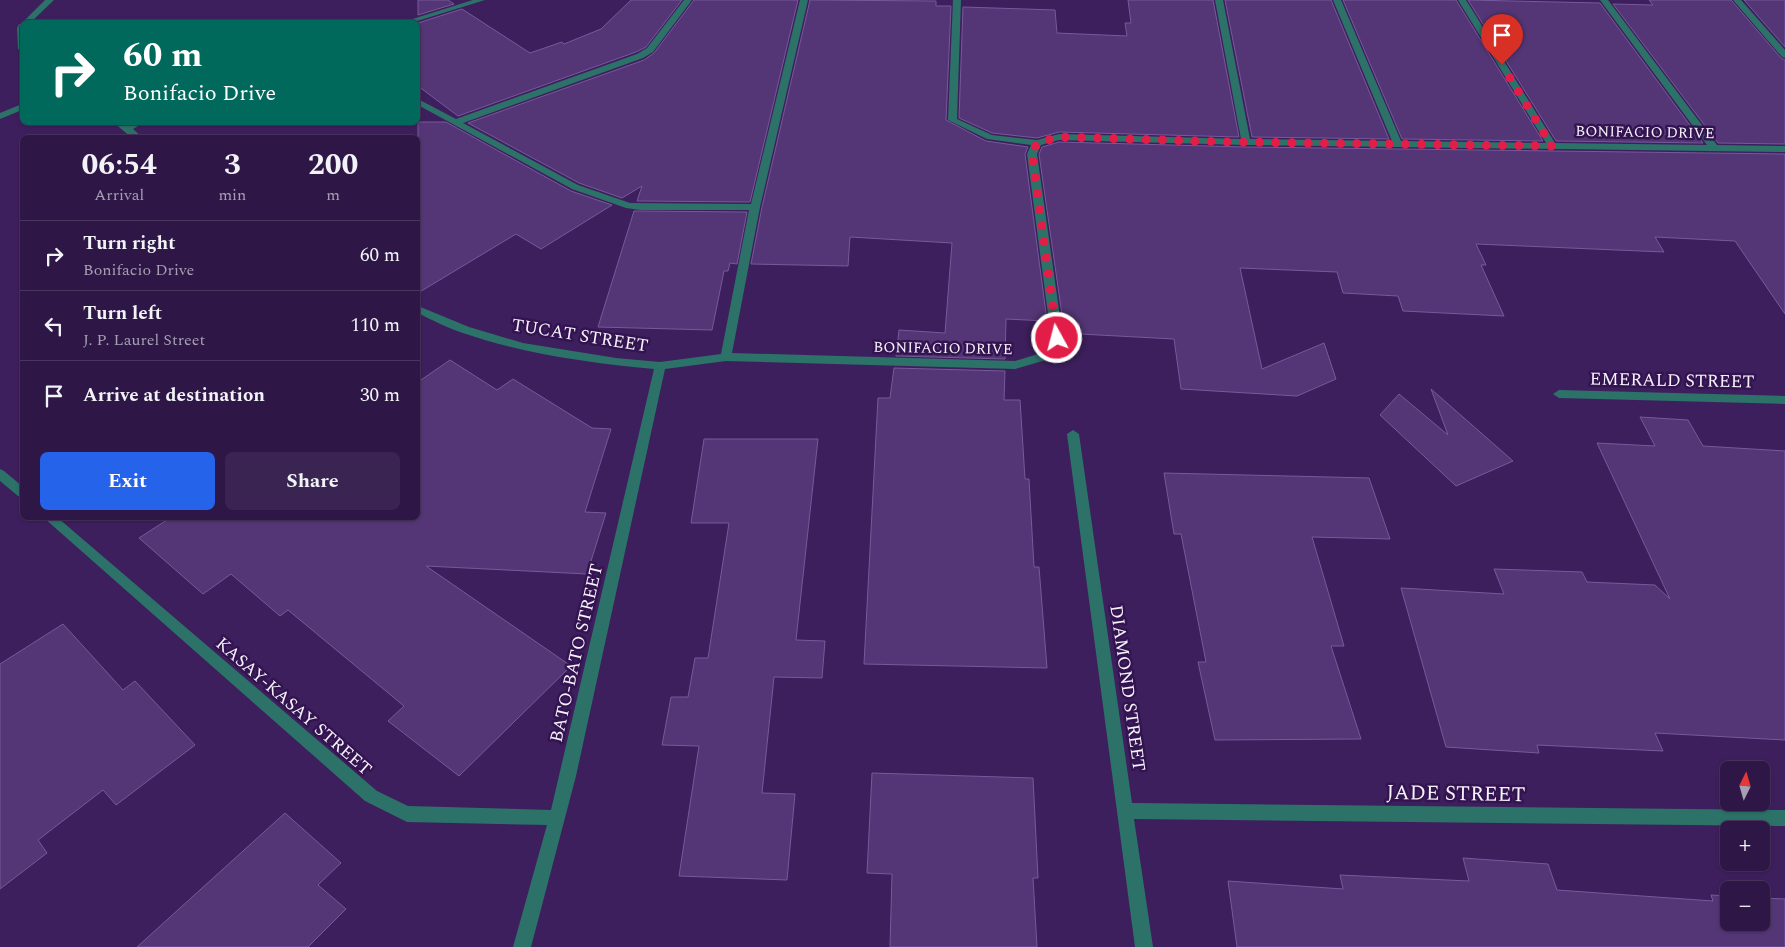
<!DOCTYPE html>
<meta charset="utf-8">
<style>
body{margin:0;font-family:Spectral,serif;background:#3a2451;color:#f1f3f6;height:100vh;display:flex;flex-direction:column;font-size:19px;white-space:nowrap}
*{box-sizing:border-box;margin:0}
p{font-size:16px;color:#a79fb3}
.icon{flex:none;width:28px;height:28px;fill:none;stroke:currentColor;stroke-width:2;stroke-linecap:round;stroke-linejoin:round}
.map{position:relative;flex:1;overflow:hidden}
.panel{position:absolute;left:20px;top:135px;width:400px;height:385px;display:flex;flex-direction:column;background:#2e1746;border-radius:8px;box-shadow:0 1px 4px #0004,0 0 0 1px #49365f}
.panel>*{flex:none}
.top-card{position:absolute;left:20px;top:20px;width:400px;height:105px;border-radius:8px;box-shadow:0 1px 4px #0004,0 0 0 1px #49365f;background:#00695c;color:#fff;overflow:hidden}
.needle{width:32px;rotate:5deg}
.controls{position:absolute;left:1720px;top:761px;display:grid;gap:10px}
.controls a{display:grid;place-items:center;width:50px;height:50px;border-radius:8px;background:#2e1746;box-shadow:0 1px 4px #0004,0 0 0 1px #49365f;font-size:25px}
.pin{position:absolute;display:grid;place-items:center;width:42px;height:42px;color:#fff;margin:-51px -21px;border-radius:50% 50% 50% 0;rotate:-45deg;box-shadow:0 0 5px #0007}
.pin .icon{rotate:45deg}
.me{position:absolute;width:55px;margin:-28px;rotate:353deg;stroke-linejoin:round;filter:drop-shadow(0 0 4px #0008)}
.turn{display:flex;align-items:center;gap:18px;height:105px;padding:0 20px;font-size:22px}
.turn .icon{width:65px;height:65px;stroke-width:2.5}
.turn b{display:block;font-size:35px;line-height:42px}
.eta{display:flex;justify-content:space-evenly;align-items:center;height:85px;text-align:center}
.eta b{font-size:30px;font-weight:700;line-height:35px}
.cta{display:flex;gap:10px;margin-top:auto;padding:10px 20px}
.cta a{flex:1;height:58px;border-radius:8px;background:#2563eb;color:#fff;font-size:20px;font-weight:700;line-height:58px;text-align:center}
.cta a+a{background:#3a2451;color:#f1f3f6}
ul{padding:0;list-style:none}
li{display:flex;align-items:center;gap:15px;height:70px;padding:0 20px;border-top:1px solid #49365f}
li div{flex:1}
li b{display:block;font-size:19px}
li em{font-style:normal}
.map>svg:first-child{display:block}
.building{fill:#543676;stroke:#77599c}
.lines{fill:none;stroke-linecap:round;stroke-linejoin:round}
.minor{fill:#2c7269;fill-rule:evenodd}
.route{stroke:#e11d48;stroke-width:9;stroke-dasharray:0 16.2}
.labels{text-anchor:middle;stroke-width:5;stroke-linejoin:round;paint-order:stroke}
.far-street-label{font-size:15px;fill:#f5f2fa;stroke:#331451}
.street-label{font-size:18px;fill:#f5f2fa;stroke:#331451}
.near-street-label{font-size:21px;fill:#f5f2fa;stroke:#331451}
</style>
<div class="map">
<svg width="1785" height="947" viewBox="0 0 1785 947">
<rect width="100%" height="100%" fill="#3e1f5d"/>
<g class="building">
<path d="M418,0H448L454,4L418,15Z"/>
<path d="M631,0H682L646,47L636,52L458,116L418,86V23L462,9L530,53L562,42L564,44L601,29Z"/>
<path d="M694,0H798L750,202L637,201L642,186L622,198L579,183L468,123L644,60L654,53Z"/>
<path d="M810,0L936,1V6H951L946,120L986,141L1028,147L1025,154L1047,321L1006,319L1005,359L896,356L899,330L945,333L952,243L850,237L848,266L751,264L762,207Z"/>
<path d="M1128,0H1213L1239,137L1059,132L1037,138L992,133L959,118L963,7L1055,10L1057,33L1127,36L1125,23H1131Z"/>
<path d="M1225,0H1331L1389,139L1252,137Z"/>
<path d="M1343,0H1456L1543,141L1402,139Z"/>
<path d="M1468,0L1600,3L1703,143L1556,141Z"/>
<path d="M1649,0H1731L1781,58L1785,60V144L1718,143L1613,4L1653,5Z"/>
<path d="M1744,0H1785V47Z"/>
<path d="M418,122H446L571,191L612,205L541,249L516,234L418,293Z"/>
<path d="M1059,142L1246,147L1785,154V314L1735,241L1655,237L1664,252L1476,244L1486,265H1481L1504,316L1403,311L1398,296L1343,293L1337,272L1240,268L1262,369L1324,343L1336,379L1297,396L1181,389L1174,339L1080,334L1079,323L1063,322L1039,154L1042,147Z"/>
<path d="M634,211L747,212L737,264L730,263L728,271H724L712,330L598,327Z"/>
<path d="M450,360L497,390L513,379L592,428L611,429L585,512L606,513L587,574L426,566L571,666L459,776L388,721L404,706L288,610L280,616L231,574L203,594L139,538L170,518H418V382Z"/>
<path d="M894,368L1005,371L1004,400H1020L1025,479H1029L1034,567H1039L1047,668L864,664L878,398H890Z"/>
<path d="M1431,389L1513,461L1456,486L1380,415L1399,394L1448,435Z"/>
<path d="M1640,417L1688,420L1703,446L1785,451V740L1655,733L1663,751L1537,745L1539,753L1446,747L1401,588L1504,594L1494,569L1582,572L1587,582L1655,585L1670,599L1597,443L1655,446Z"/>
<path d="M704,439H818L796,640L825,641L822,678L774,677L762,793L795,794L787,880L679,876L699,746L662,745L671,697H688L695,658H708L729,523H691Z"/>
<path d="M1164,473L1369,478L1390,539L1312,537L1344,646H1331L1361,739L1215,740L1198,662H1206L1181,534H1174Z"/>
<path d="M63,624L123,690L135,681L195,745L116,805L103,790L38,840L47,853L0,889V664Z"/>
<path d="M872,773L1033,778L1038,878H1033L1037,947H890L892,874L867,873Z"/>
<path d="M285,813L341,863L318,885L346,909L308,947H137Z"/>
<path d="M1463,858L1548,864L1557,890L1713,901L1711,895L1729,896V922H1761V898L1785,899V947H1237L1228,881L1343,889L1340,875L1469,881Z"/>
</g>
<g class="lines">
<g class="minor">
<path d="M45,0H54L31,22H23Z"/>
<path d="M473,0H485L414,22H403Z"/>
<path d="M684,0H692L653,52L643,58L463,123L578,185L630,203L751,204L800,0H808L760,207L732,353L1015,361L1038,354L1051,337L1027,154L1031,145L987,139L948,120L953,0H961L957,119L992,135L1037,140L1059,134L1241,139L1215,0H1223L1250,139L1392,141L1333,0H1341L1401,141L1546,143L1458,0H1466L1555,143L1707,145L1600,0H1608L1717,145L1785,146V152L1246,145L1059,140L1041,145L1037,154L1063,338L1046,360L1015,369L726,361L665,369L576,776L531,947H513L547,825L407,822L365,801L44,518H58L377,791L408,806L551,810L654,369C589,363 524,354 463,333C447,328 432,320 418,313V306L469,327L523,343L616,358L660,362L721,354L749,210H640L626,208L572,189L418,105V99L456,119L637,54L647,48Z"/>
<path d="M1733,0H1741L1785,50V58L1782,57Z"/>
<path d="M19,24H22V51L18,49L17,28Z"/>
<path d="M22,104V110L0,119V113Z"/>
<path d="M113,122H124L127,125L132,122H145L133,129L143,138H132Z"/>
<path d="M1559,390L1785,396V404L1559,398L1553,394Z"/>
<path d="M1073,430L1079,434L1132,803L1785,810V826L1134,819L1153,947H1135L1067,434Z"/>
<path d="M0,469L4,471L22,486V498L18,496L0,481Z"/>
</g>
</g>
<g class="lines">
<path class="route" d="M1057,338L1032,154L1037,143L1059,137L1231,142L1552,146L1502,65"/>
</g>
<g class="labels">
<g class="far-street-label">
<text transform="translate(1645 132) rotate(1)" y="5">BONIFACIO DRIVE</text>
<text transform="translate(943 348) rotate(1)" y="5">BONIFACIO DRIVE</text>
</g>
<g class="street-label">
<text transform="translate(580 335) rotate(9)" y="6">TUCAT STREET</text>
<text transform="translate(1672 380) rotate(1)" y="6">EMERALD STREET</text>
<text transform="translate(576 653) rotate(-77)" y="6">BATO-BATO STREET</text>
<text transform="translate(1128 688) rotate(82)" y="6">DIAMOND STREET</text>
<text transform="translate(294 706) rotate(41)" y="6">KASAY-KASAY STREET</text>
</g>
<g class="near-street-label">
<text transform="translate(1456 793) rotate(1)" y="7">JADE STREET</text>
</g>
</g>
</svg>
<div class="controls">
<a><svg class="needle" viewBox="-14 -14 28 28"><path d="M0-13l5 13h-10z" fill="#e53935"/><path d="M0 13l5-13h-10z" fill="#a79fb3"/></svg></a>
<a>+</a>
<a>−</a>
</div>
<div class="pin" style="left:1502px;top:65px;background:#d93025"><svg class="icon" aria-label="arrive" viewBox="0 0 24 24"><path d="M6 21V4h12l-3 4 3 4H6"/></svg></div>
<svg class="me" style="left:1057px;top:338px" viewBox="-20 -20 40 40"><circle r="17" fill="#e11d48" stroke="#fff" stroke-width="3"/><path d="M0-11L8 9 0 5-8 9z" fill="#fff"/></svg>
<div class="top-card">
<div class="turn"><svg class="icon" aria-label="right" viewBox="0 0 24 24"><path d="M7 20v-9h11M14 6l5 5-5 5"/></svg><div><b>60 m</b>Bonifacio Drive</div></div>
</div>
<section class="panel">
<div class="eta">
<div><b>06:54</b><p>Arrival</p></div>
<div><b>3</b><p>min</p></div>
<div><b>200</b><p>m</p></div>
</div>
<ul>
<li><svg class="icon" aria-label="right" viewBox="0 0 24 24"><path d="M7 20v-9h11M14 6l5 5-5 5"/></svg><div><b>Turn right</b><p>Bonifacio Drive</p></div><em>60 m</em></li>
<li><svg class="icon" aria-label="left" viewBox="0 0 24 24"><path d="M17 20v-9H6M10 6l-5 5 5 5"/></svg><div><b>Turn left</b><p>J. P. Laurel Street</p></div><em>110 m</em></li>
<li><svg class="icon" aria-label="arrive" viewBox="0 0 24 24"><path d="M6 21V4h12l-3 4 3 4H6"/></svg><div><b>Arrive at destination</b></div><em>30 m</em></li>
</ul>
<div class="cta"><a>Exit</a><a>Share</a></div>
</section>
</div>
